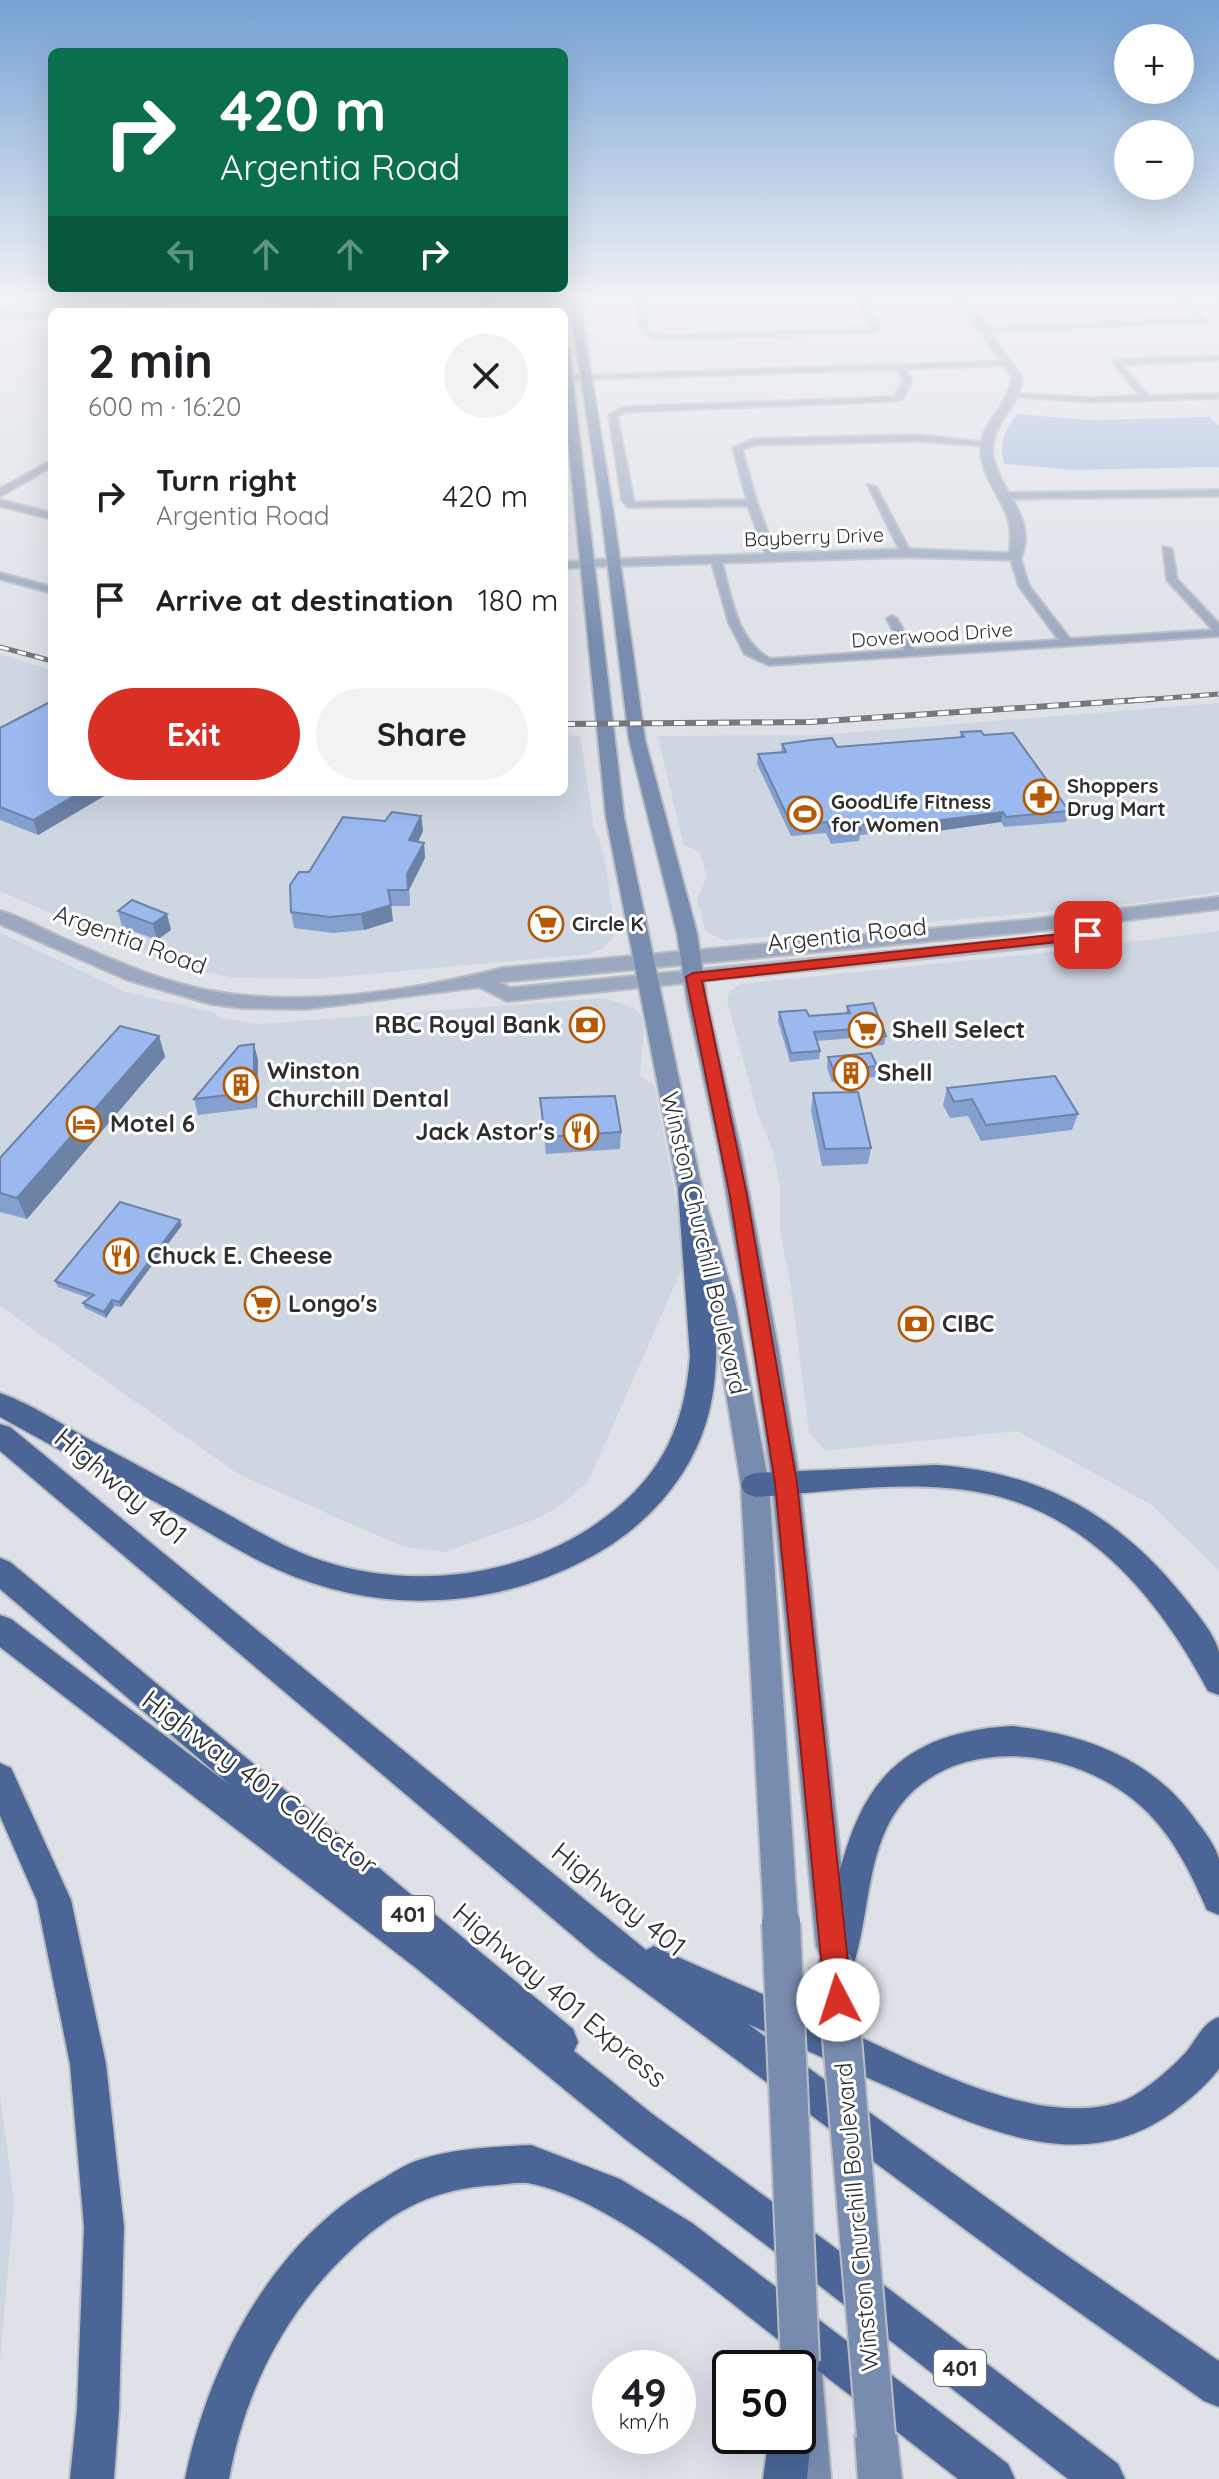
<!DOCTYPE html>
<meta charset="utf-8">
<style>
body{margin:0;font-family:Quicksand,sans-serif;background:#f2f2f2;color:#202124;height:100vh;display:flex;flex-direction:column;font-size:30px;white-space:nowrap}
*{box-sizing:border-box;margin:0}
p{font-size:26px;color:#757577}
.icon{flex:none;width:44px;height:44px;fill:none;stroke:currentColor;stroke-width:2;stroke-linecap:round;stroke-linejoin:round}
.map{position:relative;flex:1;overflow:hidden}
.panel{position:absolute;left:48px;top:308px;width:520px;height:488px;display:flex;flex-direction:column;background:#fff;border-radius:12px;box-shadow:0 8px 32px #0002}
.panel>*{flex:none}
.banner{position:absolute;left:48px;top:48px;width:520px;height:244px;border-radius:12px;box-shadow:0 8px 32px #0002;background:#0b6e4f;color:#fff;overflow:hidden}
.controls{position:absolute;left:1114px;top:24px;display:grid;gap:16px}
.controls a{display:grid;place-items:center;width:80px;height:80px;border-radius:50%;background:#fff;box-shadow:0 8px 32px #0002;font-size:40px}
.speed{position:absolute;left:592px;top:2350px;display:flex;gap:16px;font-size:40px;font-weight:700;text-align:center}
.speed>*{display:grid;place-content:center;width:104px;height:104px;border-radius:50%;background:#fff;box-shadow:0 8px 32px #0002;line-height:1}
.speed small{font-size:20px;font-weight:400}
.speed .limit{border:4px solid #111;border-radius:12px;background:#fff;color:#111}
.pin{position:absolute;display:grid;place-items:center;width:68px;height:68px;color:#fff;margin:-34px;border-radius:16px;box-shadow:0 4px 12px #0006}
.me{position:absolute;width:88px;margin:-44px;rotate:355deg;stroke-linejoin:round;filter:drop-shadow(0 0 6px #0008)}
.turn{display:flex;align-items:center;gap:28px;height:168px;padding:0 40px;font-size:36px}
.turn .icon{width:104px;height:104px;stroke-width:2.5}
.turn b{display:block;font-size:56px;line-height:68px}
.lanes{display:flex;align-items:center;height:76px;padding:0 40px;background:#0003;justify-content:center;gap:40px;direction:ltr}
.lanes .off{opacity:.35}
.round{display:grid;place-items:center;flex:none;width:84px;height:84px;border-radius:42px;background:#f2f2f2}
.summary{display:flex;align-items:center;justify-content:space-between;height:136px;padding:0 40px}
h1{font-size:48px;font-weight:700;line-height:60px}
.button{display:flex;gap:16px;margin-top:auto;padding:16px 40px}
.button a{flex:1;height:92px;border-radius:48px;background:#d93025;color:#fff;font-size:32px;font-weight:700;line-height:92px;text-align:center}
.button a+a{background:#f2f2f2;color:#202124}
ul{padding:0;list-style:none}
li{display:flex;align-items:center;gap:24px;height:104px;padding:0 40px}
li div{flex:1}
li b{display:block;font-size:30px}
li em{font-style:normal}
.map>svg:first-child{display:block}
.built{fill:#ced6e2}
.green{fill:#a7bbde}
.lines{fill:none;stroke-linecap:round;stroke-linejoin:round}
.minor-casing{stroke:#babdc3;stroke-width:4}
.tertiary-casing{stroke:#babdc3;stroke-width:4}
.secondary-casing{stroke:#babdc3;stroke-width:4}
.motorway-casing{stroke:#babdc3;stroke-width:4}
.minor{fill:#9aa8c0;fill-rule:evenodd}
.tertiary{fill:#9aa8c0;fill-rule:evenodd}
.secondary{fill:#788caf;fill-rule:evenodd}
.motorway{fill:#4a6596;fill-rule:evenodd}
.rail-far1-casing{stroke:#76787c;stroke-width:5}
.rail-casing{stroke:#76787c;stroke-width:6}
.rail-far1{stroke:#fff;stroke-width:3;stroke-dasharray:9;stroke-linecap:butt}
.rail{stroke:#fff;stroke-width:4;stroke-dasharray:11;stroke-linecap:butt}
.secondary-bridge-casing{stroke:#babdc3;stroke-width:42;stroke-linecap:butt}
.secondary-bridge{stroke:#788caf;stroke-width:38}
.wall{fill:#859fce}
.shaded-wall{fill:#6c82a7}
.building{fill:#9bb9ef;stroke:#6c82a7;stroke-width:2}
.route{fill:#d93025;stroke:#8d1f18;stroke-width:2}
.labels{text-anchor:middle;stroke-width:6;stroke-linejoin:round;paint-order:stroke}
.far-street-label{font-size:20px;fill:#2c2e30;stroke:#fff}
.far-poi-label{font-size:20px;font-weight:bold;fill:#2c2e30;stroke:#fff;text-anchor:start}
.shield{fill:#fff;stroke:#6b6d6e;stroke-width:2}
.shield-label{font-size:22px;font-weight:bold;fill:#2c2e30}
.street-label{font-size:24px;fill:#2c2e30;stroke:#fff}
.poi-label{font-size:24px;font-weight:bold;fill:#2c2e30;stroke:#fff;text-anchor:start}
.near-street-label{font-size:28px;fill:#2c2e30;stroke:#fff}
</style>
<div class="map">
<svg width="1219" height="2479" viewBox="0 0 1219 2479">
<rect width="100%" height="100%" fill="#dee1e8"/>
<g class="built">
<path d="M0,297H138V303L29,314L0,311Z"/>
<path d="M0,654L52,670V792H564V735L580,736L594,827L604,855L615,929L613,938L602,949L588,954L315,979L236,978L182,968L159,960L0,891Z"/>
<path d="M1219,703V892L1150,902L750,938L725,940L706,932L697,901L707,876L700,853L683,844L658,736L820,735Z"/>
<path d="M1219,931V1571L1152,1505L1017,1431L825,1451L809,1432L791,1287L780,1231V1185L772,1149L758,1115L727,1000L730,991L741,984L1024,955Z"/>
<path d="M0,933L126,992L215,1013L217,1017L258,1024L605,998L634,1008L642,1017L644,1029L640,1076L654,1085L687,1257L589,1480L564,1503L543,1516L446,1552L404,1547L238,1474L0,1306Z"/>
<path d="M0,2093L14,2203L0,2361Z"/>
</g>
<path class="green" d="M1017,414L1091,420L1210,417L1219,426V467L1073,470L1004,464C999,442 1004,432 1017,414Z"/>
<g class="lines">
<g class="minor-casing">
<g id="minor">
<path d="M262,297L364,310L368,312L285,306Z"/>
<rect x="482" y="297" width="8" height="15"/>
<path d="M634,297H641L643,306L762,305L644,310L649,332L661,336L872,328L855,297H862L880,327L875,332L660,340L642,333Z"/>
<path d="M1178,297H1185L1206,322L983,331L979,329L1197,318Z"/>
<path d="M161,301L172,312H164L157,303Z"/>
<path d="M1219,356V360L1121,365L1149,396L1219,394V398L1092,402L1010,396L1014,394L1092,398L1140,396L1113,362L1124,359Z"/>
<path d="M1010,361L1007,365L904,369L912,380L903,399L895,401L625,412L617,416L634,502L747,500L733,448L753,439L918,435L991,443L987,446L918,441L754,445L742,449L757,503L777,558L772,561L767,558L748,506L628,507L622,500L609,415L624,407L894,397L904,380L897,369L564,380V376Z"/>
<path d="M52,460V467L0,496V489Z"/>
<path d="M868,485L876,487L911,553L910,555L901,553Z"/>
<path d="M1219,490V496L1007,499L1002,496L1007,493Z"/>
<path d="M0,500L52,513V519L0,506Z"/>
<path d="M1163,547L1172,549L1177,579L1219,624V636L769,665L745,654L729,623L711,560L716,557L721,560C731,593 736,643 771,659L904,650L887,619L892,616L897,619L914,649L1059,640L1019,586L1010,557L1015,554L1020,557L1029,586L1070,639L1213,630L1167,580Z"/>
<path d="M564,562L588,561L593,564L588,567L564,568Z"/>
<path d="M0,573L52,587V593L0,579Z"/>
</g>
</g>
<g class="tertiary-casing">
<g id="tertiary">
<path d="M185,297H214L117,312H90Z"/>
<path d="M956,297H965L1022,377C1021,407 988,425 993,456C1000,494 1039,518 1020,560L906,557L583,567L581,564L588,560L906,549L1009,553C1019,507 984,491 981,452C979,423 1010,405 1012,377Z"/>
<path d="M0,311L52,313V319L0,317Z"/>
<path d="M1219,897V909L1027,932L499,982L510,988L1061,935L1064,939L1061,943L1054,945L507,1001L479,987L306,1009L242,1008L211,1004L128,980L0,924V911C19,916 38,927 56,935C92,951 127,967 164,979C267,1014 400,994 503,968L1027,920Z"/>
</g>
</g>
<g class="secondary-casing">
<g id="secondary">
<path d="M569,297H579L613,510L645,740L697,933L707,1000L742,1156L778,1347L800,1483L850,1946L845,1958L833,1963L821,1958L816,1946L772,1483L752,1347L720,1156L687,1000L677,933L629,740L601,510Z"/>
<path d="M564,346L569,349L624,817L702,1189L735,1301L769,1485L798,1923L793,1935L781,1940L769,1935L764,1923L741,1485L711,1301L678,1189L606,817L564,400Z"/>
<path d="M800,2341L815,2347L821,2362L831,2479H787L784,2436H798V2368H780L785,2347Z"/>
<path d="M876,2415L891,2421L897,2436L902,2479H858L855,2436L861,2421Z"/>
</g>
</g>
<g class="motorway-casing">
<g id="motorway">
<path d="M690,1181L698,1183L702,1189C706,1262 727,1339 709,1412C693,1477 644,1530 585,1560C487,1611 376,1614 276,1569C239,1552 205,1530 170,1510C113,1479 56,1448 0,1417V1393C32,1404 62,1425 92,1441C131,1462 170,1482 209,1504C246,1524 283,1548 323,1561C408,1589 511,1578 587,1530C655,1486 684,1436 690,1356L678,1189L682,1183Z"/>
<path d="M0,1424L10,1427L646,1950L654,1946L666,1952C726,1978 785,2004 844,2030C920,2063 1035,2129 1120,2102C1140,2096 1173,2067 1187,2051C1198,2037 1202,2024 1219,2017V2069C1205,2087 1188,2101 1170,2114C1081,2177 982,2129 893,2089C845,2068 797,2046 748,2024L1053,2246L1219,2361V2407L1204,2401L1025,2274L598,1957L0,1451Z"/>
<path d="M936,1465C1040,1472 1117,1514 1183,1596C1194,1610 1215,1634 1219,1652C1219,1666 1219,1682 1219,1695L1208,1691C1162,1604 1094,1519 993,1495C917,1477 832,1492 755,1497L745,1493L741,1485L745,1477L755,1473Z"/>
<path d="M0,1558L10,1562L573,2029L578,2042L574,2051L651,2113L830,2244L1118,2464L1125,2479H1068L802,2272L625,2139L416,1968L0,1647V1615L11,1619L230,1785L0,1589Z"/>
<path d="M1012,1726C1085,1734 1154,1759 1197,1822C1205,1832 1216,1847 1219,1859C1219,1876 1219,1898 1219,1915L1207,1910C1191,1873 1173,1836 1143,1808C1080,1749 957,1730 899,1807C863,1856 871,1926 848,1980L836,1986L824,1980L818,1968C847,1839 853,1735 1012,1726Z"/>
<path d="M0,1763L11,1768L71,1900L106,2064L124,2227L119,2410L114,2479H70L77,2410L84,2227L70,2064L37,1901L0,1816Z"/>
<path d="M531,2145L620,2179L692,2223L1008,2464L1015,2479H958C891,2427 824,2375 757,2323C694,2274 612,2202 533,2184C522,2181 508,2184 497,2185C436,2188 396,2208 352,2249C285,2311 245,2390 229,2479H185C209,2362 273,2241 379,2181C393,2173 407,2163 422,2159C458,2148 494,2147 531,2145Z"/>
<path d="M798,2418L805,2421L811,2436L807,2479H763L769,2436H798Z"/>
</g>
</g>
<use href="#minor" class="minor"/>
<use href="#tertiary" class="tertiary"/>
<use href="#secondary" class="secondary"/>
<use href="#motorway" class="motorway"/>
<g class="rail-far1-casing">
<g id="rail-far1">
<path d="M0,647L52,661"/>
<path d="M1128,701L1219,694"/>
</g>
</g>
<g class="rail-casing">
<path id="rail" d="M564,724L810,722L1153,699"/>
</g>
<use href="#rail-far1" class="rail-far1"/>
<use href="#rail" class="rail"/>
<g class="secondary-bridge-casing">
<g id="secondary-bridge">
<path d="M781,1923L800,2362"/>
<path d="M836,1968L876,2436"/>
</g>
</g>
<use href="#secondary-bridge" class="secondary-bridge"/>
</g>
<g class="wall">
<path d="M0,728L52,792H111L38,835L0,820Z"/>
<path d="M961,732L984,735L1069,811L1066,822L1004,827L1001,822L909,835L907,831L860,835L859,841L831,844L826,833L791,836L757,764L758,754L781,752L782,744L837,747L960,737Z"/>
<path d="M421,816L423,831L418,842L424,843L425,858L409,890L410,906H391L393,921L364,930L333,933L294,928L291,912L309,872L385,821Z"/>
<path d="M118,911L171,930L157,940L122,927Z"/>
<path d="M847,1006L886,1036L884,1045L857,1047L854,1038L817,1041L820,1051L819,1059L790,1062L778,1021L779,1012L809,1016L846,1013Z"/>
<path d="M159,1036L165,1057L27,1219L0,1212V1158Z"/>
<path d="M828,1057L877,1066L875,1077L832,1082L827,1068Z"/>
<path d="M258,1060L257,1108L198,1115L194,1099Z"/>
<path d="M947,1088L1078,1114L1072,1130L981,1141L968,1116L950,1118L943,1105Z"/>
<path d="M813,1093L871,1148L868,1164L822,1166L811,1110Z"/>
<path d="M540,1098L621,1132L620,1149L546,1154Z"/>
<path d="M182,1225L121,1307L114,1306L106,1318L85,1308L83,1303L89,1298L58,1287L55,1281Z"/>
</g>
<g class="shaded-wall">
<path d="M81,792H111L38,835L33,820Z"/>
<path d="M1003,812L1001,822L909,835L911,824Z"/>
<path d="M421,816L423,831L411,856L409,840Z"/>
<path d="M424,843L425,858L409,890L410,906L407,874Z"/>
<path d="M391,905L393,921L364,930L361,914Z"/>
<path d="M167,914L171,930L157,940L153,924Z"/>
<path d="M159,1036L165,1057L27,1219L17,1198Z"/>
<path d="M254,1044L258,1060L257,1108L254,1092Z"/>
<path d="M180,1220L182,1225L121,1307L119,1302Z"/>
<path d="M112,1300L114,1306L106,1318L104,1312Z"/>
</g>
<g class="building">
<path d="M52,701V792H81L33,820L0,807V728Z"/>
<path d="M981,731L984,735L1013,733L1069,811L1006,817L1003,812L911,824L909,821L858,825L861,830L832,833L827,822L792,826L758,754L786,752L782,744L811,740L832,738L837,747L964,737L961,732Z"/>
<path d="M392,812L421,816L409,840L424,843L407,874L408,890H388L391,905L361,914L330,917L291,912L290,885L299,872H309L343,817L385,821Z"/>
<path d="M132,900L167,914L153,924L118,911Z"/>
<path d="M873,1003L886,1036L859,1038L855,1029L814,1032L820,1051L791,1053L779,1012L806,1010L809,1016L850,1013L847,1006Z"/>
<path d="M120,1026L159,1036L17,1198L0,1193V1158Z"/>
<path d="M254,1044V1092L194,1099L239,1046Z"/>
<path d="M871,1053L877,1066L834,1071L828,1057Z"/>
<path d="M1055,1076L1078,1114L986,1125L972,1099L954,1102L947,1088Z"/>
<path d="M858,1092L871,1148L825,1149L813,1093Z"/>
<path d="M615,1096L621,1132L545,1137L540,1098Z"/>
<path d="M120,1202L180,1220L119,1302L112,1300L104,1312L83,1303L94,1295L55,1281Z"/>
</g>
<linearGradient id="sky" x2="0" y2="1"><stop stop-color="#75a1d4"/><stop offset="0.46" stop-color="#f0f2f5"/><stop offset="1" stop-color="#f0f2f5" stop-opacity="0"/></linearGradient>
<rect width="1219" height="645" fill="url(#sky)"/>
<path class="route" d="M1088,931L1094,932V938L702,981L747,1196L797,1483L852,2000L848,2009L838,2013L829,2009L825,2000L775,1483L730,1196L686,977L693,973Z"/>
<defs>
<g id="pharmacy-ring" transform="scale(1.8)"><circle r="9.5" fill="#fff" stroke="#b65905" stroke-width="1.5"/><path d="M-2-6h4v4h4v4h-4v4h-4v-4h-4v-4h4Z" fill="#b65905"/></g>
<g id="stadium-ring" transform="scale(1.8)"><circle r="9.5" fill="#fff" stroke="#b65905" stroke-width="1.5"/><path d="M0-5a6.5 5 0 1 0 0 10a6.5 5 0 1 0 0-10ZM-3.5-1.8h7v3.6h-7Z" fill="#b65905"/></g>
<g id="supermarket-ring" transform="scale(1.8)"><circle r="9.5" fill="#fff" stroke="#b65905" stroke-width="1.5"/><path d="M-6-5.5h2.5l.6 2H6L4.5 2H-2.5L-4.4-4H-6ZM-1.5 3.2a1.3 1.3 0 1 0 .1 0ZM3 3.2a1.3 1.3 0 1 0 .1 0Z" fill="#b65905"/></g>
<g id="bank-ring" transform="scale(1.8)"><circle r="9.5" fill="#fff" stroke="#b65905" stroke-width="1.5"/><path d="M-6-4H6V4H-6ZM0-2.3a2.3 2.3 0 1 0 0 4.6a2.3 2.3 0 1 0 0-4.6Z" fill="#b65905"/></g>
<g id="building-ring" transform="scale(1.8)"><circle r="9.5" fill="#fff" stroke="#b65905" stroke-width="1.5"/><path d="M-4-6H4V6H1V3H-1V6H-4ZM-2.5-4.3h1.7v1.8h-1.7ZM.8-4.3h1.7v1.8H.8ZM-2.5-1h1.7V.8h-1.7ZM.8-1h1.7V.8H.8Z" fill="#b65905"/></g>
<g id="hotel-ring" transform="scale(1.8)"><circle r="9.5" fill="#fff" stroke="#b65905" stroke-width="1.5"/><path d="M-6-4.5h1.5V1H6V5H4.5V3h-9V5H-6ZM-4 0a1.8 1.8 0 1 1 3.6 0ZM.5 0V-2.5h3Q6-2.5 6 0Z" fill="#b65905"/></g>
<g id="restaurant-ring" transform="scale(1.8)"><circle r="9.5" fill="#fff" stroke="#b65905" stroke-width="1.5"/><path d="M-5-6h1v4h1v-4h1v4h1v-4h1v5L-1.5 .5V6h-2V.5L-5-1ZM5-6V6H3V1.5H1.5Q1.5-4 5-6Z" fill="#b65905"/></g>
</defs>
<g fill-rule="evenodd">
<use href="#pharmacy-ring" x="1041" y="797"/>
<use href="#stadium-ring" x="805" y="814"/>
<use href="#supermarket-ring" x="546" y="924"/>
<use href="#bank-ring" x="587" y="1025"/>
<use href="#supermarket-ring" x="866" y="1030"/>
<use href="#building-ring" x="851" y="1073"/>
<use href="#building-ring" x="241" y="1085"/>
<use href="#hotel-ring" x="84" y="1124"/>
<use href="#restaurant-ring" x="581" y="1132"/>
<use href="#restaurant-ring" x="121" y="1256"/>
<use href="#supermarket-ring" x="262" y="1304"/>
<use href="#bank-ring" x="916" y="1324"/>
</g>
<g class="labels">
<g class="far-street-label">
<text transform="translate(814 537) rotate(-2)" y="7">Bayberry Drive</text>
<text transform="translate(932 635) rotate(-4)" y="7">Doverwood Drive</text>
</g>
<g class="far-poi-label">
<text x="1067" y="793">Shoppers<tspan x="1067" dy="23">Drug Mart</tspan></text>
<text x="831" y="809">GoodLife Fitness<tspan x="831" dy="23">for Women</tspan></text>
<text x="572" y="931">Circle K</text>
</g>
<g class="shield">
<rect x="382" y="1896" width="52" height="36" rx="6"/>
<rect x="934" y="2350" width="52" height="36" rx="6"/>
</g>
<g class="shield-label">
<text x="408" y="1922">401</text>
<text x="960" y="2376">401</text>
</g>
<g class="street-label">
<text transform="translate(847 935) rotate(-6)" y="8">Argentia Road</text>
<text transform="translate(130 940) rotate(20)" y="8">Argentia Road</text>
<text transform="translate(704 1243) rotate(77)" y="8">Winston Churchill Boulevard</text>
<text transform="translate(857 2217) rotate(-95)" y="8">Winston Churchill Boulevard</text>
</g>
<g class="poi-label">
<text x="561" y="1033" text-anchor="end">RBC Royal Bank</text>
<text x="892" y="1038">Shell Select</text>
<text x="267" y="1079">Winston<tspan x="267" dy="28">Churchill Dental</tspan></text>
<text x="877" y="1081">Shell</text>
<text x="110" y="1132">Motel 6</text>
<text x="555" y="1140" text-anchor="end">Jack Astor's</text>
<text x="147" y="1264">Chuck E. Cheese</text>
<text x="288" y="1312">Longo's</text>
<text x="942" y="1332">CIBC</text>
</g>
<g class="near-street-label">
<text transform="translate(121 1486) rotate(40)" y="10">Highway 401</text>
<text transform="translate(260 1782) rotate(37)" y="10">Highway 401 Collector</text>
<text transform="translate(619 1899) rotate(39)" y="10">Highway 401</text>
<text transform="translate(560 1995) rotate(40)" y="10">Highway 401 Express</text>
</g>
</g>
</svg>
<div class="controls">
<a>+</a>
<a>−</a>
</div>
<div class="speed"><div>49<small>km/h</small></div><div class="limit">50</div></div>
<div class="pin" style="left:1088px;top:935px;background:#d93025"><svg class="icon" aria-label="arrive" viewBox="0 0 24 24"><path d="M6 21V4h12l-3 4 3 4H6"/></svg></div>
<svg class="me" style="left:838px;top:2000px" viewBox="-20 -20 40 40"><circle r="19" fill="#fff"/><path d="M0-13L10 11 0 6-10 11z" fill="#d93025"/></svg>
<div class="banner">
<div class="turn"><svg class="icon" aria-label="right" viewBox="0 0 24 24"><path d="M7 20v-9h11M14 6l5 5-5 5"/></svg><div><b>420 m</b>Argentia Road</div></div>
<div class="lanes"><svg class="icon off" aria-label="left" viewBox="0 0 24 24"><path d="M17 20v-9H6M10 6l-5 5 5 5"/></svg><svg class="icon off" aria-label="ahead" viewBox="0 0 24 24"><path d="M12 20V5M6 11l6-6 6 6"/></svg><svg class="icon off" aria-label="ahead" viewBox="0 0 24 24"><path d="M12 20V5M6 11l6-6 6 6"/></svg><svg class="icon" aria-label="right" viewBox="0 0 24 24"><path d="M7 20v-9h11M14 6l5 5-5 5"/></svg></div>
</div>
<section class="panel">
<div class="summary"><div><h1>2 min</h1><p>600 m · 16:20</p></div><a class="round"><svg class="icon" aria-label="close" viewBox="0 0 24 24"><path d="M6 6l12 12M18 6L6 18"/></svg></a></div>
<ul>
<li><svg class="icon" aria-label="right" viewBox="0 0 24 24"><path d="M7 20v-9h11M14 6l5 5-5 5"/></svg><div><b>Turn right</b><p>Argentia Road</p></div><em>420 m</em></li>
<li><svg class="icon" aria-label="arrive" viewBox="0 0 24 24"><path d="M6 21V4h12l-3 4 3 4H6"/></svg><div><b>Arrive at destination</b></div><em>180 m</em></li>
</ul>
<div class="button"><a>Exit</a><a>Share</a></div>
</section>
</div>
